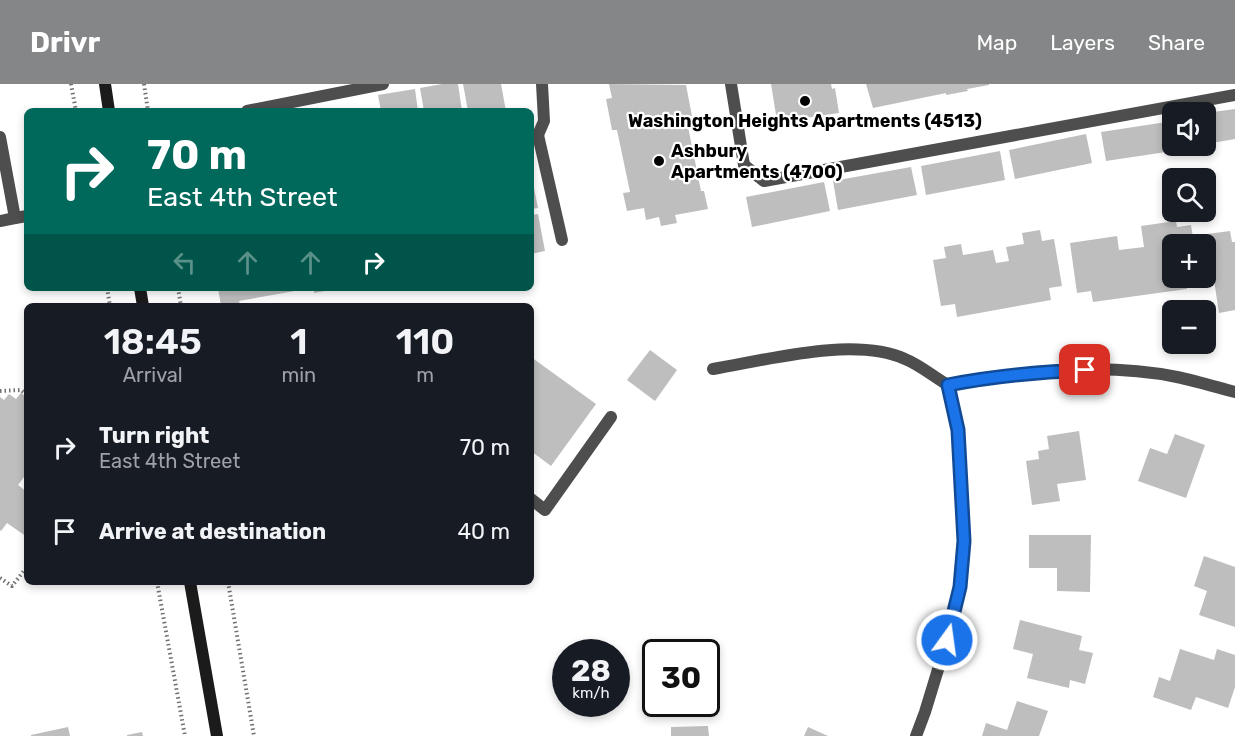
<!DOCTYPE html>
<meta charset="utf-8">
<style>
body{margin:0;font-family:Rubik,sans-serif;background:#242831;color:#f1f3f6;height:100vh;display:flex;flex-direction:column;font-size:22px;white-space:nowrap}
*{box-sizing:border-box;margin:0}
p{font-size:20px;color:#9ea1a6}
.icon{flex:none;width:33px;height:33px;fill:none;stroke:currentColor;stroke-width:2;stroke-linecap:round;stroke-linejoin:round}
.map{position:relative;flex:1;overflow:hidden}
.sheet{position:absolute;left:24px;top:219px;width:510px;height:282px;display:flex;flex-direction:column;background:#171b24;border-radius:9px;box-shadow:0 3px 9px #0003}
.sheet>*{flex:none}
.top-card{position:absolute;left:24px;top:24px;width:510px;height:183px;border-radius:9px;box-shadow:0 3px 9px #0003;background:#00695c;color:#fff;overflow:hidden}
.tools{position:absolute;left:1162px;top:18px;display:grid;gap:12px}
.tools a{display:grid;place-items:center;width:54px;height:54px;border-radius:9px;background:#171b24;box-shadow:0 3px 9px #0003;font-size:30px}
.speed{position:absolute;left:552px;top:555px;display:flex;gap:12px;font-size:30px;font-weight:700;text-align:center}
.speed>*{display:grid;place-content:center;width:78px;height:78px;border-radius:50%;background:#171b24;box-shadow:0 3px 9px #0003;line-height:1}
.speed small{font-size:15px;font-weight:400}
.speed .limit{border:3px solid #111;border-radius:9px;background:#fff;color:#111}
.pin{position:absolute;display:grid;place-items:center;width:51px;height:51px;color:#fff;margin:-26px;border-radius:12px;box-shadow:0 3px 9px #0006}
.me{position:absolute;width:66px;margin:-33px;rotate:14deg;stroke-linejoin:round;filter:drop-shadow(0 0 4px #0008)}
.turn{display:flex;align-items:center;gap:21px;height:126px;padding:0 24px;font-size:27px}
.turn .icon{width:78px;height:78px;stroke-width:2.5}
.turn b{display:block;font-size:42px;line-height:51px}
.lanes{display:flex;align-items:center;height:57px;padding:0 24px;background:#0003;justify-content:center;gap:30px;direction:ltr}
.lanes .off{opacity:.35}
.eta{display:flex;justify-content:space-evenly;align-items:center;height:102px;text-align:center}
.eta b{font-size:36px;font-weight:600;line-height:42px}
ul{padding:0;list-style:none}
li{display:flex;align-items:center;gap:18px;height:84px;padding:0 24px}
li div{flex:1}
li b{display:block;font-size:22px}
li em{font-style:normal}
header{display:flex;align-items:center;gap:36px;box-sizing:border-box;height:84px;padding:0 30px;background:#858687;color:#fff}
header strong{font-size:28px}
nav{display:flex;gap:33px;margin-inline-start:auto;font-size:21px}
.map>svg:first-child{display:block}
.building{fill:#bebebe}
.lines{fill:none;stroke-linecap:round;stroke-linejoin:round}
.path{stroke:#707070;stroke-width:4;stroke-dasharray:1.5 3;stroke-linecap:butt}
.service{stroke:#4e4e4e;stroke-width:12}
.minor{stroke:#4e4e4e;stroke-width:12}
.secondary{stroke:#1b1b1b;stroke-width:12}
.route-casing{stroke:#114b97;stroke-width:15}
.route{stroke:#1a73e8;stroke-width:10}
.poi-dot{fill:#000;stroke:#fff;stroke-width:2}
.labels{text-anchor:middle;stroke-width:4.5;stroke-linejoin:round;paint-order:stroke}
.poi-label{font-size:18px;font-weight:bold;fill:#000;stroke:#fff}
</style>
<header>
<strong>Drivr</strong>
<nav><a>Map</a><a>Layers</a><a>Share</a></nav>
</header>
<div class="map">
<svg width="1235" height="652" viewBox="0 0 1235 652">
<rect width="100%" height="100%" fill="#fff"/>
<g class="building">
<path d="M442,0H458L462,27H424L420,4Z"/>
<path d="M463,0H501L506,27H468Z"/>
<path d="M609,0L686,1L692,32L686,33L701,107H704L708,125L675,131L677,139L661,142L659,133L646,136L644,124L627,127L623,109L630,108L617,46H612L606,15L612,14Z"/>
<path d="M771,0H831L832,5L835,4L839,29L791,36V32L777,37Z"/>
<path d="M866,0H989V1L967,5L968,7L946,11V9L873,24Z"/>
<path d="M415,5L418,27H381L378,11Z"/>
<path d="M1235,25V55L1206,60V29Z"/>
<path d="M1173,37V62H1185L1186,65L1106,77L1101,48Z"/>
<path d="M1086,50L1092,79L1015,95L1009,66Z"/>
<path d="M1000,67L1005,96L926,111L921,82Z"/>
<path d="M911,83L917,111L838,126L833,97Z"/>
<path d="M532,94L538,124L531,125V95Z"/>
<path d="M824,98L830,127L752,143L746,113Z"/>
<path d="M538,130L545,167L531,170V131Z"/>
<path d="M1176,137L1177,143L1191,141L1194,160H1173V194H1186L1187,205L1093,218L1091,207L1077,209L1070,159L1117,152L1119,166L1144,163L1141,142Z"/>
<path d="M1040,146L1042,157L1054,155L1062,202L1049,204L1051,216L957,233L955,220L941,222L933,176L946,174L944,163L961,160L963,171L993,166L996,179L1009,177L1006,163L1024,160L1022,149Z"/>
<path d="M1230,147L1232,158H1235V226L1219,229L1207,150Z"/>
<path d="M218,204H306V205L239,217L240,221L221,222Z"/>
<path d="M314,204H336V205L314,209Z"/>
<path d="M650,266L677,286L655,317L627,296Z"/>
<path d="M531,273L596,320L551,382L531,367Z"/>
<path d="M21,309L27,314V389L18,401L27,408V453L7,439L1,447L0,446V313L4,316L9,310L16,315Z"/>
<path d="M1079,347L1086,396L1057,400L1060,417L1032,421L1026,377L1039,375L1038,367L1049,365L1047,352Z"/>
<path d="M1175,350L1205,361L1186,414L1138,397L1150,364L1167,370Z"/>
<path d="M1029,451H1091L1090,508L1057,507V484H1029Z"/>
<path d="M1204,472L1235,483V543L1199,531L1207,507L1194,502Z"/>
<path d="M1020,536L1082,552L1079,566L1093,569L1085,600L1070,596L1069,604L1027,594L1033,570L1013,565Z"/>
<path d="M1180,565L1214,576L1217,565L1235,571V603L1228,624L1196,613L1191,626L1153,613L1159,593L1170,597Z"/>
<path d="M1017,617L1048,627L1039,652H982L986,639L1007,646Z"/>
<path d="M708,642L709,652H671V643Z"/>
<path d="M68,643L70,652H31V651Z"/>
<path d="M808,643L828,652H804Z"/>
<path d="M142,648L143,652H127V651Z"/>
</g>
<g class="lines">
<g class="path">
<path d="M71,0L76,27"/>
<path d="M144,0L148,27"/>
<path d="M107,204L110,222"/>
<path d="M178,204L181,222"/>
<path d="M0,307L21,306L27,311"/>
<path d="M27,397L25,400L27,402"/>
<path d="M0,494L12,502L27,483"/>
<path d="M157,498L185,652"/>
<path d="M228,498L254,652"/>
</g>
<g class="service">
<path d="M247,27L383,0"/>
<path d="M538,51L562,156"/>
<path d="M532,52L538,51L544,37L542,0"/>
<path d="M0,53L15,134L27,132"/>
<path d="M744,81L764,97L1235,11"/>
<path d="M0,137L15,134"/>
<path d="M531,415L545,426L611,333"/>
</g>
<g class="minor">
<path d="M731,0L744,81"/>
<path d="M713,285C767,276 854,252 905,275C920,281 934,293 948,301"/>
<path d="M948,301C1020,287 1104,278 1177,293C1196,297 1216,303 1235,308"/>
<path d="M916,652L925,628L947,556L960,503L964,457L958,346L948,301"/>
</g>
<g class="secondary">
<path d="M105,0L109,27"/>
<path d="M140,204L143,222"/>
<path d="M190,498L217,652"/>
</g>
</g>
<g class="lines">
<g class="route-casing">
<path id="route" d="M947,556L960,503L964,457L958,346L948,301C994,292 1038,288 1085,286"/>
</g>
<use href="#route" class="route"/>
</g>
<g class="poi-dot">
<circle cx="805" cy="17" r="6"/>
<circle cx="659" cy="77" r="6"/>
</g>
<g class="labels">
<g class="poi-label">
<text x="805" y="43">Washington Heights Apartments (4513)</text>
<text x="671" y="73" text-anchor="start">Ashbury<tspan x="671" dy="21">Apartments (4700)</tspan></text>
</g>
</g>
</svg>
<div class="tools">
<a><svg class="icon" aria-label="sound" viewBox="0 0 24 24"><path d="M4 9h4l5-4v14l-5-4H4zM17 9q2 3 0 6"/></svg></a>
<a><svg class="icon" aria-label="search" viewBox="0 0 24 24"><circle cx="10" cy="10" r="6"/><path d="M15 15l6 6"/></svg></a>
<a>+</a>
<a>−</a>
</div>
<div class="speed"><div>28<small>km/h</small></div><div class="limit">30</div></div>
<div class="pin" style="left:1085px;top:286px;background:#d93025"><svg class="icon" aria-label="arrive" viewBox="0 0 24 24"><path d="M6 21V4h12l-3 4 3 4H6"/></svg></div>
<svg class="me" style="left:947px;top:556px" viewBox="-20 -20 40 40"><circle r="17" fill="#1a73e8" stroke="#fff" stroke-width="3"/><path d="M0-11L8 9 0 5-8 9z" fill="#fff"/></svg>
<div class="top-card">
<div class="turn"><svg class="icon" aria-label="right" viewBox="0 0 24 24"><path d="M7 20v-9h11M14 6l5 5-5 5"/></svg><div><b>70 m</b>East 4th Street</div></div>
<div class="lanes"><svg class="icon off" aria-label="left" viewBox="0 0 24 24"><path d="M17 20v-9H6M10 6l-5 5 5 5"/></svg><svg class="icon off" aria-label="ahead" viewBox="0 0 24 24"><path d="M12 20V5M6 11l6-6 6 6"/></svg><svg class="icon off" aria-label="ahead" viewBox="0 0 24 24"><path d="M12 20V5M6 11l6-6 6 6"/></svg><svg class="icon" aria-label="right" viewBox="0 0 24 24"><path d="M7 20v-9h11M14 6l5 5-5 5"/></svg></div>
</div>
<section class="sheet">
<div class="eta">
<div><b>18:45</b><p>Arrival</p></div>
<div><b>1</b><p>min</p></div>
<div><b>110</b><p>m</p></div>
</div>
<ul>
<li><svg class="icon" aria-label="right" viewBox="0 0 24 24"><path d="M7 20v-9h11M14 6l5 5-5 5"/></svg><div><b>Turn right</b><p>East 4th Street</p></div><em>70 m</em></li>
<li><svg class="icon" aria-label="arrive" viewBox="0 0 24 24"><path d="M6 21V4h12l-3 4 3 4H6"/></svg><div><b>Arrive at destination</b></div><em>40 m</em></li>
</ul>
</section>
</div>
